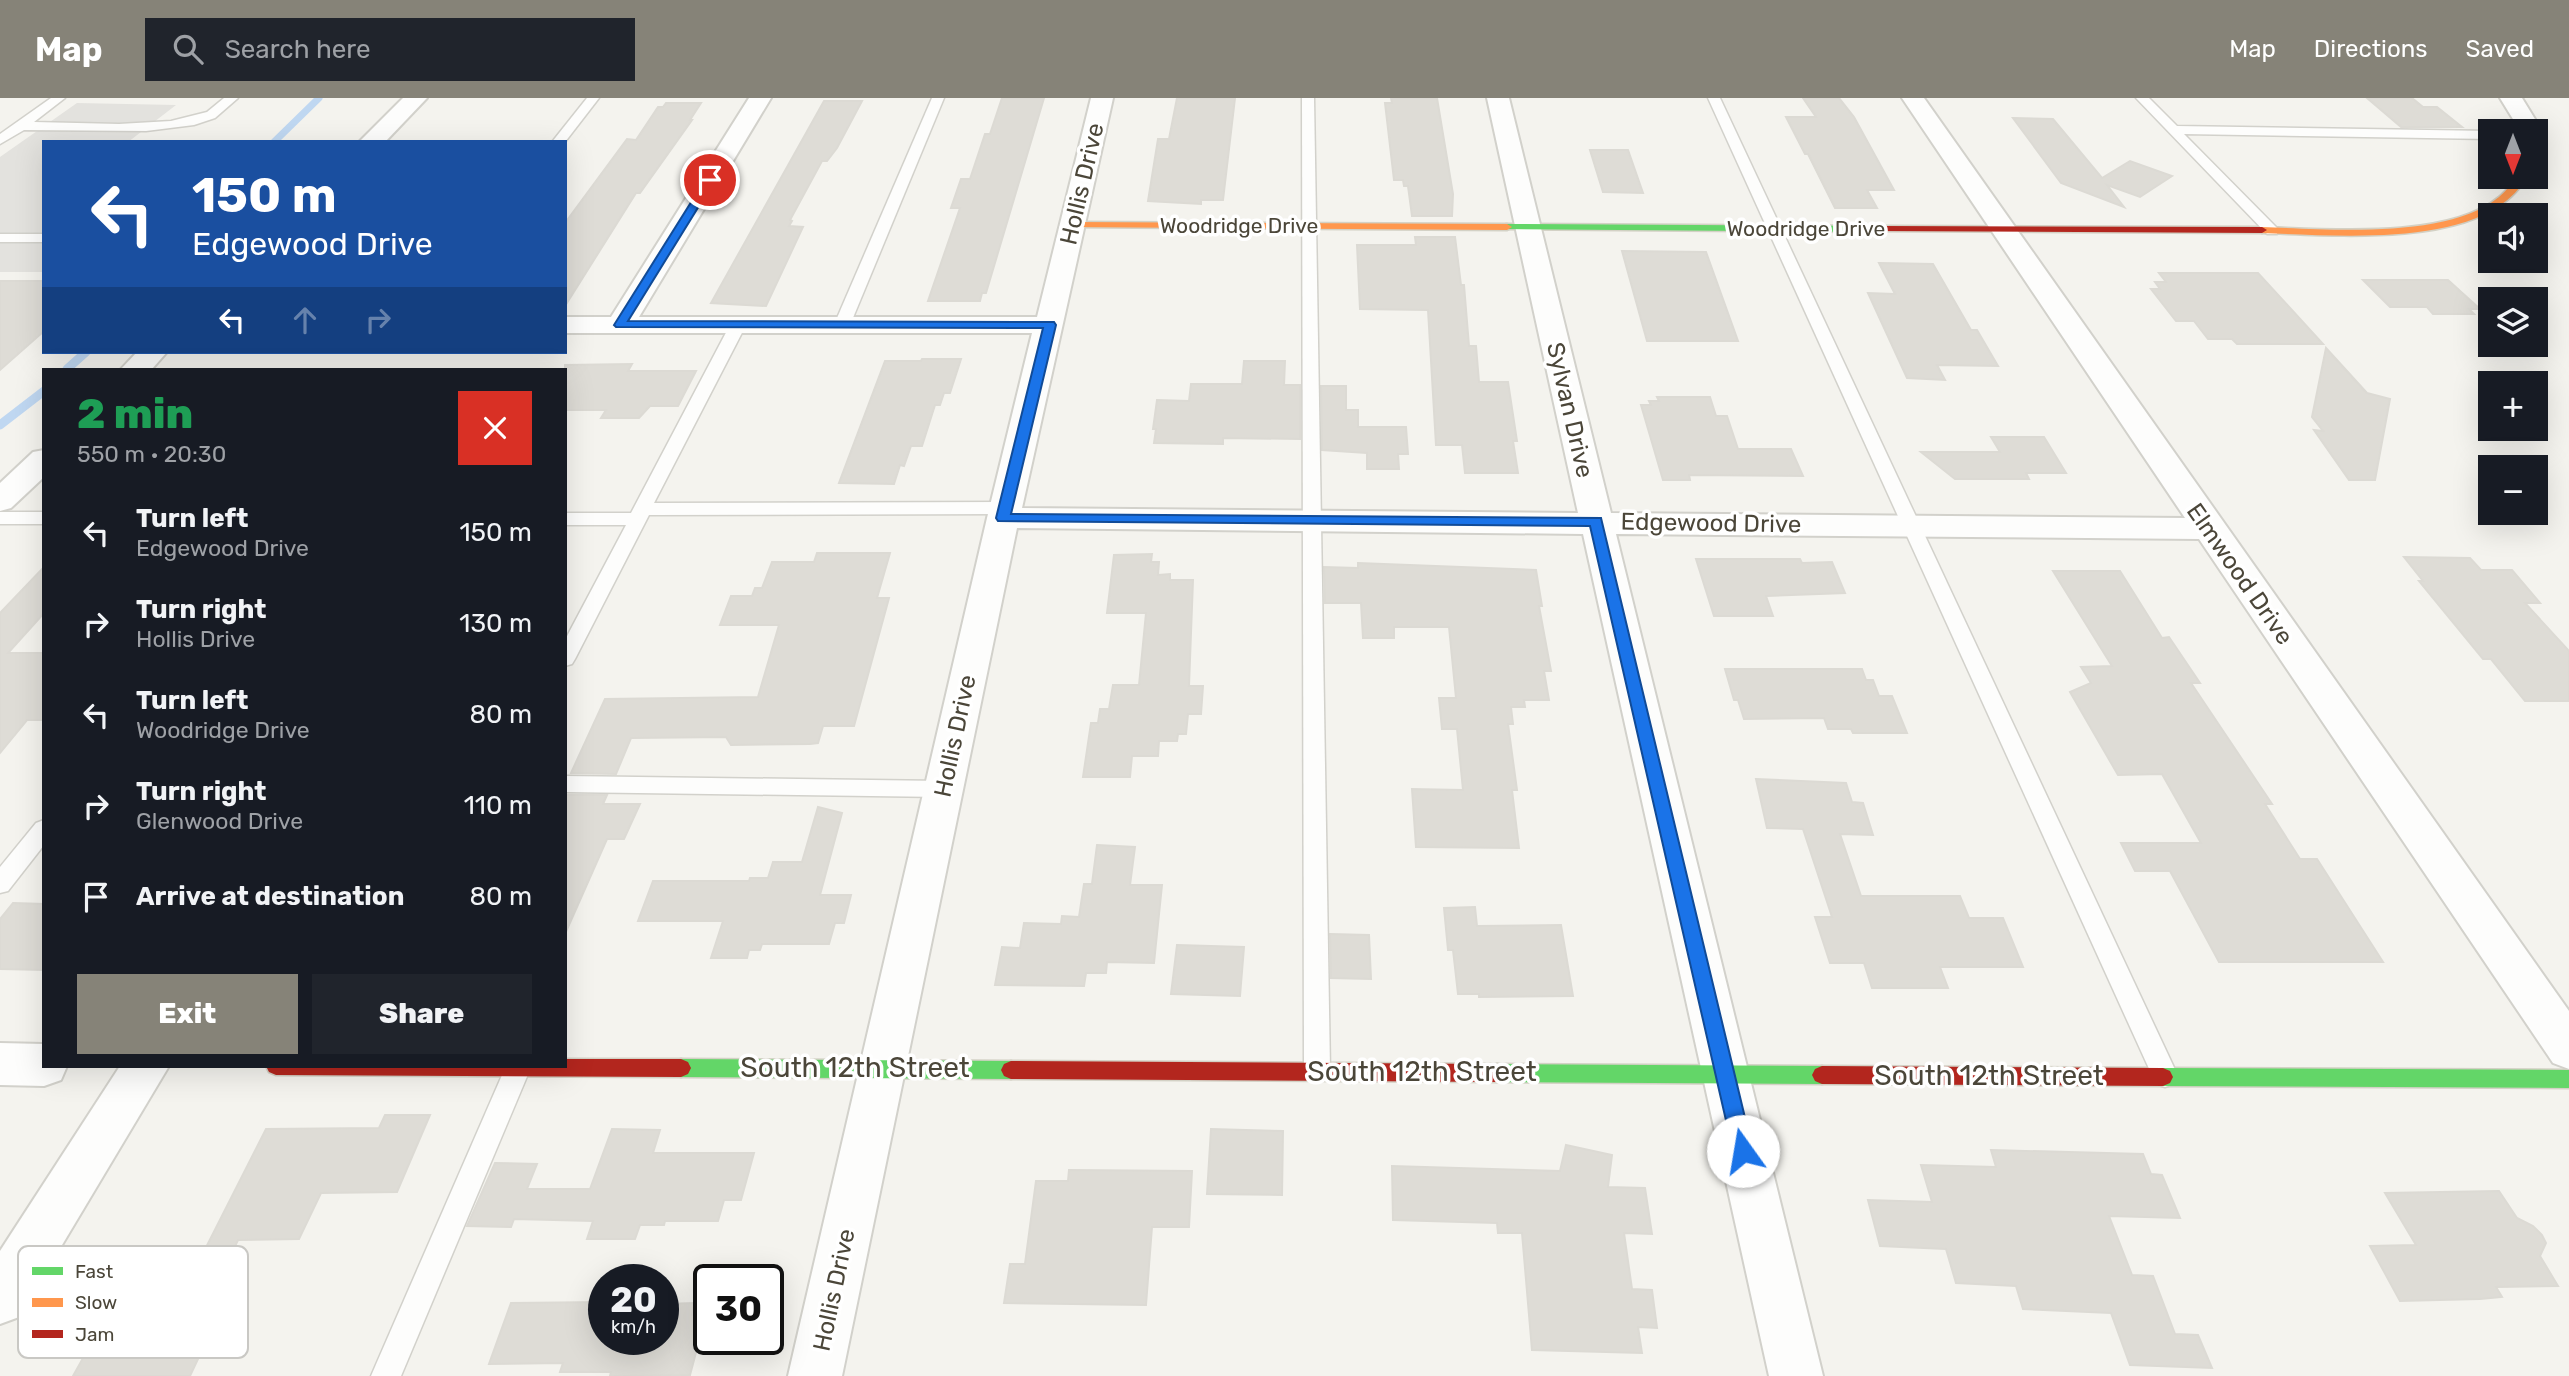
<!DOCTYPE html>
<meta charset="utf-8">
<style>
body{margin:0;font-family:Rubik,sans-serif;background:#20242c;color:#f1f3f6;height:100vh;display:flex;flex-direction:column;font-size:26px;white-space:nowrap}
*{box-sizing:border-box;margin:0}
p{font-size:23px;color:#9ea1a6}
.icon{flex:none;width:38px;height:38px;fill:none;stroke:currentColor;stroke-width:2;stroke-linecap:round;stroke-linejoin:round}
.map{position:relative;flex:1;overflow:hidden}
.panel{position:absolute;left:42px;top:270px;width:525px;height:700px;display:flex;flex-direction:column;background:#171b24;border-radius:0px;box-shadow:0 7px 28px #0002}
.panel>*{flex:none}
.hud{position:absolute;left:42px;top:42px;width:525px;height:214px;border-radius:0px;box-shadow:0 7px 28px #0002;background:#1a4fa0;color:#fff;overflow:hidden}
.needle{width:46px;rotate:180deg}
.tools{position:absolute;left:2478px;top:21px;display:grid;gap:14px}
.tools a{display:grid;place-items:center;width:70px;height:70px;border-radius:0px;background:#171b24;box-shadow:0 7px 28px #0002;font-size:35px}
.speed{position:absolute;left:588px;top:1166px;display:flex;gap:14px;font-size:35px;font-weight:700;text-align:center}
.speed>*{display:grid;place-content:center;width:91px;height:91px;border-radius:50%;background:#171b24;box-shadow:0 7px 28px #0002;line-height:1}
.speed small{font-size:18px;font-weight:400}
.speed .limit{border:4px solid #111;border-radius:10px;background:#fff;color:#111}
.pin{position:absolute;display:grid;place-items:center;width:60px;height:60px;color:#fff;margin:-30px;border:4px solid #fff;border-radius:50%;box-shadow:0 2px 7px #0007}
.me{position:absolute;width:77px;margin:-38px;rotate:347deg;stroke-linejoin:round;filter:drop-shadow(0 0 5px #0008)}
.turn{display:flex;align-items:center;gap:24px;height:147px;padding:0 35px;font-size:32px}
.turn .icon{width:91px;height:91px;stroke-width:2.5}
.turn b{display:block;font-size:49px;line-height:60px}
.lanes{display:flex;align-items:center;height:66px;padding:0 35px;background:#0003;justify-content:center;gap:35px;direction:ltr}
.lanes .off{opacity:.35}
.round{display:grid;place-items:center;flex:none;width:74px;height:74px;border-radius:0px;background:#20242c}
.head{display:flex;align-items:center;justify-content:space-between;height:119px;padding:0 35px}
h1{font-size:42px;font-weight:800;line-height:52px;color:#1e9e55}
.cta{display:flex;gap:14px;margin-top:auto;padding:14px 35px}
.cta a{flex:1;height:80px;border-radius:0px;background:#868378;color:#fff;font-size:28px;font-weight:800;line-height:80px;text-align:center}
.cta a+a{background:#20242c;color:#f1f3f6}
ul{padding:0;list-style:none}
li{display:flex;align-items:center;gap:21px;height:91px;padding:0 35px}
li div{flex:1}
li b{display:block;font-size:26px}
li em{font-style:normal}
header{display:flex;align-items:center;gap:42px;box-sizing:border-box;height:98px;padding:0 35px;background:#868378;color:#fff}
header strong{font-size:33px}
nav{display:flex;gap:38px;margin-inline-start:auto;font-size:24px}
.search{width:490px;height:63px;background:#20242c;display:flex;align-items:center;gap:18px;box-sizing:border-box;padding:0 24px;border-radius:0px;color:#9ea1a6;font-size:26px}
.map>svg:first-child{display:block}
.parking{fill:#e3e2de}
.lines{fill:none;stroke-linecap:round;stroke-linejoin:round}
.stream-far1{stroke:#bfd7f1;stroke-width:7}
.stream{stroke:#bfd7f1;stroke-width:9}
.building{fill:#dedcd6;stroke:#dcdad4;stroke-width:2}
.lane-casing{stroke:#d2d1cb;stroke-width:3}
.street-casing{stroke:#d2d1cb;stroke-width:4}
.fast-casing{stroke:#d3d1c5;stroke-width:3}
.slow-casing{stroke:#d3d1c5;stroke-width:3}
.jam-casing{stroke:#d3d1c5;stroke-width:3}
.lane{fill:#fdfdfc;fill-rule:evenodd}
.street{fill:#fdfdfc;fill-rule:evenodd}
.fast{fill:#63d668;fill-rule:evenodd}
.slow{fill:#ff974d;fill-rule:evenodd}
.jam{fill:#b3261e;fill-rule:evenodd}
.route{fill:#1a73e8;stroke:#114b97;stroke-width:2}
.labels{text-anchor:middle;stroke-width:7;stroke-linejoin:round;paint-order:stroke}
.far-street-label{font-size:21px;fill:#4b4639;stroke:#fff}
.street-label{font-size:24px;fill:#4b4639;stroke:#fff}
.near-street-label{font-size:28px;fill:#4b4639;stroke:#fff}
.key{fill:#fff;stroke:#c9c8c4;stroke-width:2}
.key-label{font-size:19px;fill:#4b4639}
</style>
<header>
<strong>Map</strong>
<div class="search"><svg class="icon" aria-label="search" viewBox="0 0 24 24"><circle cx="10" cy="10" r="6"/><path d="M15 15l6 6"/></svg>Search here</div>
<nav><a>Map</a><a>Directions</a><a>Saved</a></nav>
</header>
<div class="map">
<svg width="2569" height="1278" viewBox="0 0 2569 1278">
<rect width="100%" height="100%" fill="#f4f3ee"/>
<path class="parking" d="M77,5L176,7L128,44H44V174H0V59Z"/>
<g class="lines">
<path class="stream-far1" d="M274,44L319,0"/>
<g class="stream">
<path d="M67,271L86,254"/>
<path d="M0,327L44,293"/>
</g>
</g>
<g class="building">
<path d="M1002,0H1044L986,195H982L980,203H928L960,110H951L961,81H970L985,36H990Z"/>
<path d="M1177,0H1235L1223,102H1201V106L1148,103L1158,41H1169Z"/>
<path d="M1391,0H1437L1453,96L1452,118H1412L1408,88H1404L1403,82H1394L1385,5H1392Z"/>
<path d="M1803,0H1839L1854,19L1894,92H1867L1877,110H1835L1808,56H1805L1786,19H1816Z"/>
<path d="M2367,0H2412L2423,9H2437L2462,29H2401Z"/>
<path d="M824,3H862L837,50L827,63H822L790,122L792,123L789,128L803,129L766,208L711,205Z"/>
<path d="M666,5H701L690,22H692L640,95H636L565,208V125L627,41L636,42L658,9H663Z"/>
<path d="M2013,20L2053,21L2102,80L2130,63L2172,78L2140,99L2107,87L2124,109L2061,85Z"/>
<path d="M1590,52H1628L1643,95L1603,94Z"/>
<path d="M1415,139H1455L1461,187H1464L1469,248H1476L1479,284H1508L1517,343H1513L1518,375H1465L1462,347H1436L1428,212L1360,211L1357,147H1416Z"/>
<path d="M1622,153L1706,154L1738,243H1647Z"/>
<path d="M1879,165L1933,166L1971,232H1977L1998,268L1937,267L1945,282L1907,280L1868,195L1895,196Z"/>
<path d="M2159,175H2258L2323,246H2237L2232,241H2208L2194,223H2176L2151,191H2160L2155,184H2166Z"/>
<path d="M2363,182H2448L2480,211H2469L2474,216H2433L2427,209H2390Z"/>
<path d="M0,183H44V233L0,272Z"/>
<path d="M2326,250L2367,295L2390,301L2375,382H2349L2314,332L2323,333L2312,319Z"/>
<path d="M922,261H961L950,295H944L940,307H935L922,348H911L904,368L900,367L894,386L839,385L885,263H921Z"/>
<path d="M1244,263H1285L1284,287H1300V341L1223,340V346L1154,345L1156,331H1153L1157,302L1189,303L1191,286H1242Z"/>
<path d="M632,266L628,273H696L678,308H650L639,320H601L606,312H565V267Z"/>
<path d="M1321,288H1346V312H1358V329H1406L1408,356H1398L1399,371H1367V355L1322,352Z"/>
<path d="M1657,299H1710L1716,318H1727L1738,351H1791L1803,378L1689,377L1690,382H1663L1641,307H1651L1649,303H1659Z"/>
<path d="M1991,339H2044L2066,375H2026L2029,381H1955L1921,354H2000Z"/>
<path d="M817,455H890L877,500H889L854,628H823L818,645L810,646L731,647L726,639L631,640L616,676L571,675L605,601L758,599L779,527H720L731,498H752L755,490H762L772,464H814Z"/>
<path d="M1152,456L1151,464H1159L1158,477L1170,476V482H1193L1189,588H1203L1201,616H1188L1186,636H1178L1177,643H1159L1158,658H1132L1130,679H1083L1091,625H1098L1100,611H1109L1113,587H1139L1146,515H1107L1114,457Z"/>
<path d="M2404,459L2470,460L2481,472H2512L2540,505H2525L2569,553V603H2525L2491,561H2483L2419,483H2423Z"/>
<path d="M1696,461H1800L1802,465L1832,464L1845,495L1766,498L1773,518H1714Z"/>
<path d="M1358,465L1536,472L1542,508H1539L1551,573H1544L1549,602H1524L1525,609H1511L1513,626H1508L1517,692H1512L1519,750L1416,749L1412,691L1463,692L1457,631H1442L1439,600H1456L1449,529H1394V540H1363L1361,505H1325L1324,469L1358,470Z"/>
<path d="M44,469V515L8,555H44V622H27L0,655V515Z"/>
<path d="M2053,473H2120L2162,540L2169,539L2200,585H2191L2272,706H2265L2300,761H2317L2383,864H2219L2170,773H2135L2121,745H2201L2162,676L2118,677L2070,594L2091,585L2081,569L2112,568Z"/>
<path d="M1725,571H1862L1866,582H1873L1879,598H1892L1907,635H1853L1851,631H1828L1824,620L1744,621L1738,602H1734Z"/>
<path d="M1756,681L1846,685L1852,704L1863,705L1873,737L1840,736L1861,798H1960L1969,820H2003L2023,869H1940L1948,890H1872L1864,865H1830L1815,819H1832L1803,731L1767,730Z"/>
<path d="M565,697H607L603,706H640L624,741H607L565,836Z"/>
<path d="M818,709L842,715L820,797H851L844,825H835L829,846H762L760,852H749L747,860H711L723,823H638L653,783H749L750,780H768L773,764H802Z"/>
<path d="M1097,747L1135,749L1130,787H1162L1154,865L1107,864L1106,875H1086L1084,888L995,887L1002,849L1020,850L1024,825L1061,826L1062,818L1079,819L1084,786H1092Z"/>
<path d="M13,805L44,806V872L0,871V821Z"/>
<path d="M1475,809L1477,828L1561,827L1573,898L1479,899V896H1458L1453,852H1448L1444,810Z"/>
<path d="M1330,836L1369,837L1371,881L1331,880Z"/>
<path d="M1177,847L1244,849L1240,898L1171,896Z"/>
<path d="M385,1017H430L397,1094L321,1095L299,1141L238,1142L197,1228H207L199,1244H206L190,1278H73L101,1228H95L111,1197L136,1196L144,1180L191,1179L266,1031L379,1030Z"/>
<path d="M612,1031L660,1032L653,1055H754L741,1102H724L718,1123H665L664,1127H640L635,1141H587L593,1123L514,1121L511,1129L467,1128L495,1065L537,1066L527,1091H590Z"/>
<path d="M1211,1031L1283,1033L1282,1097L1207,1096Z"/>
<path d="M1566,1047L1612,1057L1608,1089L1645,1090L1652,1136L1624,1135L1632,1191L1652,1192L1657,1230L1638,1229L1642,1255L1532,1252L1522,1135H1498L1497,1125L1393,1122L1392,1068L1560,1073Z"/>
<path d="M1991,1052L2143,1056L2151,1076L2162,1077L2180,1120L2109,1118L2132,1177L2153,1178L2175,1236L2198,1237L2212,1270L2130,1267L2111,1215L2023,1211L2016,1188L1956,1185L1946,1151L1880,1148L1868,1102L1932,1104L1921,1067L1996,1069Z"/>
<path d="M1069,1072L1192,1073L1189,1129H1152L1146,1207L1004,1205L1010,1166H1025L1036,1083H1068Z"/>
<path d="M2499,1093L2517,1120L2533,1128L2542,1137L2546,1145L2540,1158L2558,1188L2496,1189L2502,1199L2480,1201L2400,1203L2370,1148L2416,1147L2385,1095Z"/>
<path d="M604,1204V1241H663V1206L695,1205L692,1217H706L690,1277L610,1278L611,1274H560L563,1265L489,1266L511,1205Z"/>
</g>
<g class="lines">
<g class="lane-casing">
<g id="lane">
<path d="M51,0H65L34,24L119,26L171,23L207,14L224,0H238L215,20L194,27L146,33L24,32L0,46V36Z"/>
<path d="M587,0H599L565,44H552Z"/>
<path d="M932,0H944L850,227L847,230H837L834,227Z"/>
<path d="M1302,0H1314L1330,972L1326,980L1317,983L1308,980L1304,972Z"/>
<path d="M1708,0H1720L2178,978L2174,986L2165,989L2156,986Z"/>
<path d="M2136,0H2149L2177,28L2490,33V41L2184,36L2277,130V136H2267Z"/>
<rect x="0" y="136" width="44" height="8"/>
<path d="M738,222L746,227L654,405L1006,404L1015,410L1006,416L649,417L575,561L572,566L565,568V542L626,427H565V415H631L730,227Z"/>
<rect x="0" y="414" width="44" height="12"/>
<path d="M565,678L943,683L951,685L954,691L951,697L943,699L565,694Z"/>
<path d="M44,722V747L8,793L0,795V769L36,725Z"/>
<path d="M506,968L531,969L401,1278H371Z"/>
</g>
</g>
<g class="street-casing">
<g id="street">
<path d="M403,0H427L385,44H359Z"/>
<path d="M749,0H771L639,219H1037L1091,0H1113L1022,410L1578,415L1487,0H1509L1611,415L2185,420L1902,0H1924L2569,913V971L2553,965L2199,441L1616,436L1823,1278H1769L1583,436L1017,430L842,1278H788L987,420L1032,235H565V219H611Z"/>
<path d="M2500,0H2522L2538,26L2540,33L2536,38V33H2517L2516,26Z"/>
<path d="M137,254H167L152,271H121Z"/>
<path d="M44,352V379L11,410L0,413V385L33,354Z"/>
<path d="M0,945L44,946V968H67L61,982L44,988L0,987Z"/>
<path d="M120,968H169L19,1219L0,1226V1153Z"/>
</g>
</g>
<g class="fast-casing">
<g id="fast">
<path d="M1507,126L1879,128L1884,131L1879,134L1503,131V127Z"/>
<path d="M681,961L1011,963L1018,966L1021,972L1018,978L1011,981L681,979L674,976L671,970L674,964Z"/>
<path d="M1497,966L1822,968L1829,971L1832,977L1829,983L1822,986L1497,984L1490,981L1487,975L1490,969Z"/>
<path d="M2163,970L2569,972V990L2163,988L2156,985L2153,979L2156,973Z"/>
</g>
</g>
<g class="slow-casing">
<g id="slow">
<path d="M2518,79H2528C2522,87 2514,97 2506,103C2451,148 2330,137 2262,135L2257,132L2262,129C2327,131 2447,142 2499,99C2506,93 2512,85 2518,79Z"/>
<path d="M1072,124L1507,126L1512,129L1507,132L1068,129L1067,127Z"/>
</g>
</g>
<g class="jam-casing">
<g id="jam">
<path d="M1879,128L2262,129L2267,132L2262,135L1875,133L1874,131Z"/>
<path d="M565,961H681L688,964L691,970L688,976L681,979L276,977L269,974L266,968H565Z"/>
<path d="M1011,963L1497,966L1504,969L1507,975L1504,981L1497,984L1011,981L1004,978L1001,972L1004,966Z"/>
<path d="M1822,968L2163,970L2170,973L2173,979L2170,985L2163,988L1822,986L1815,983L1812,977L1815,971Z"/>
</g>
</g>
<use href="#lane" class="lane"/>
<use href="#street" class="street"/>
<use href="#fast" class="fast"/>
<use href="#slow" class="slow"/>
<use href="#jam" class="jam"/>
</g>
<path class="route" d="M710,79L715,82L628,223L1054,224L1056,227L1011,416L1601,420L1753,1053L1750,1060L1743,1063L1736,1060L1733,1053L1590,428L998,423L996,420L1043,230L616,229L614,227L705,82Z"/>
<g class="labels">
<g class="far-street-label">
<text x="1239" y="135">Woodridge Drive</text>
<text x="1806" y="138">Woodridge Drive</text>
</g>
<g class="street-label">
<text transform="translate(1082 86) rotate(-77)" y="8">Hollis Drive</text>
<text transform="translate(1570 312) rotate(77)" y="8">Sylvan Drive</text>
<text transform="translate(1711 425) rotate(1)" y="8">Edgewood Drive</text>
<text transform="translate(2240 476) rotate(55)" y="8">Elmwood Drive</text>
<text transform="translate(955 638) rotate(-78)" y="8">Hollis Drive</text>
<text transform="translate(834 1192) rotate(-78)" y="8">Hollis Drive</text>
</g>
<g class="near-street-label">
<text x="855" y="979">South 12th Street</text>
<text x="1422" y="983">South 12th Street</text>
<text x="1989" y="987">South 12th Street</text>
</g>
</g>
<rect x="18" y="1148" width="230" height="112" rx="10" class="key"/>
<rect x="32" y="1169" width="31" height="8" fill="#63d668"/>
<rect x="32" y="1200" width="31" height="9" fill="#ff974d"/>
<rect x="32" y="1232" width="31" height="8" fill="#b3261e"/>
<g class="key-label">
<text x="75" y="1180">Fast</text>
<text x="75" y="1211">Slow</text>
<text x="75" y="1243">Jam</text>
</g>
</svg>
<div class="tools">
<a><svg class="needle" viewBox="-14 -14 28 28"><path d="M0-13l5 13h-10z" fill="#e53935"/><path d="M0 13l5-13h-10z" fill="#9ea1a6"/></svg></a>
<a><svg class="icon" aria-label="sound" viewBox="0 0 24 24"><path d="M4 9h4l5-4v14l-5-4H4zM17 9q2 3 0 6"/></svg></a>
<a><svg class="icon" aria-label="layers" viewBox="0 0 24 24"><path d="M12 4l9 5-9 5-9-5zM3 14l9 5 9-5"/></svg></a>
<a>+</a>
<a>−</a>
</div>
<div class="speed"><div>20<small>km/h</small></div><div class="limit">30</div></div>
<div class="pin" style="left:710px;top:82px;background:#d93025"><svg class="icon" aria-label="arrive" viewBox="0 0 24 24"><path d="M6 21V4h12l-3 4 3 4H6"/></svg></div>
<svg class="me" style="left:1743px;top:1053px" viewBox="-20 -20 40 40"><circle r="19" fill="#fff"/><path d="M0-13L10 11 0 6-10 11z" fill="#1a73e8"/></svg>
<div class="hud">
<div class="turn"><svg class="icon" aria-label="left" viewBox="0 0 24 24"><path d="M17 20v-9H6M10 6l-5 5 5 5"/></svg><div><b>150 m</b>Edgewood Drive</div></div>
<div class="lanes"><svg class="icon" aria-label="left" viewBox="0 0 24 24"><path d="M17 20v-9H6M10 6l-5 5 5 5"/></svg><svg class="icon off" aria-label="ahead" viewBox="0 0 24 24"><path d="M12 20V5M6 11l6-6 6 6"/></svg><svg class="icon off" aria-label="right" viewBox="0 0 24 24"><path d="M7 20v-9h11M14 6l5 5-5 5"/></svg></div>
</div>
<section class="panel">
<div class="head"><div><h1>2 min</h1><p>550 m · 20:30</p></div><a class="round" style="background:#d93025;color:#fff"><svg class="icon" aria-label="close" viewBox="0 0 24 24"><path d="M6 6l12 12M18 6L6 18"/></svg></a></div>
<ul>
<li><svg class="icon" aria-label="left" viewBox="0 0 24 24"><path d="M17 20v-9H6M10 6l-5 5 5 5"/></svg><div><b>Turn left</b><p>Edgewood Drive</p></div><em>150 m</em></li>
<li><svg class="icon" aria-label="right" viewBox="0 0 24 24"><path d="M7 20v-9h11M14 6l5 5-5 5"/></svg><div><b>Turn right</b><p>Hollis Drive</p></div><em>130 m</em></li>
<li><svg class="icon" aria-label="left" viewBox="0 0 24 24"><path d="M17 20v-9H6M10 6l-5 5 5 5"/></svg><div><b>Turn left</b><p>Woodridge Drive</p></div><em>80 m</em></li>
<li><svg class="icon" aria-label="right" viewBox="0 0 24 24"><path d="M7 20v-9h11M14 6l5 5-5 5"/></svg><div><b>Turn right</b><p>Glenwood Drive</p></div><em>110 m</em></li>
<li><svg class="icon" aria-label="arrive" viewBox="0 0 24 24"><path d="M6 21V4h12l-3 4 3 4H6"/></svg><div><b>Arrive at destination</b></div><em>80 m</em></li>
</ul>
<div class="cta"><a>Exit</a><a>Share</a></div>
</section>
</div>
